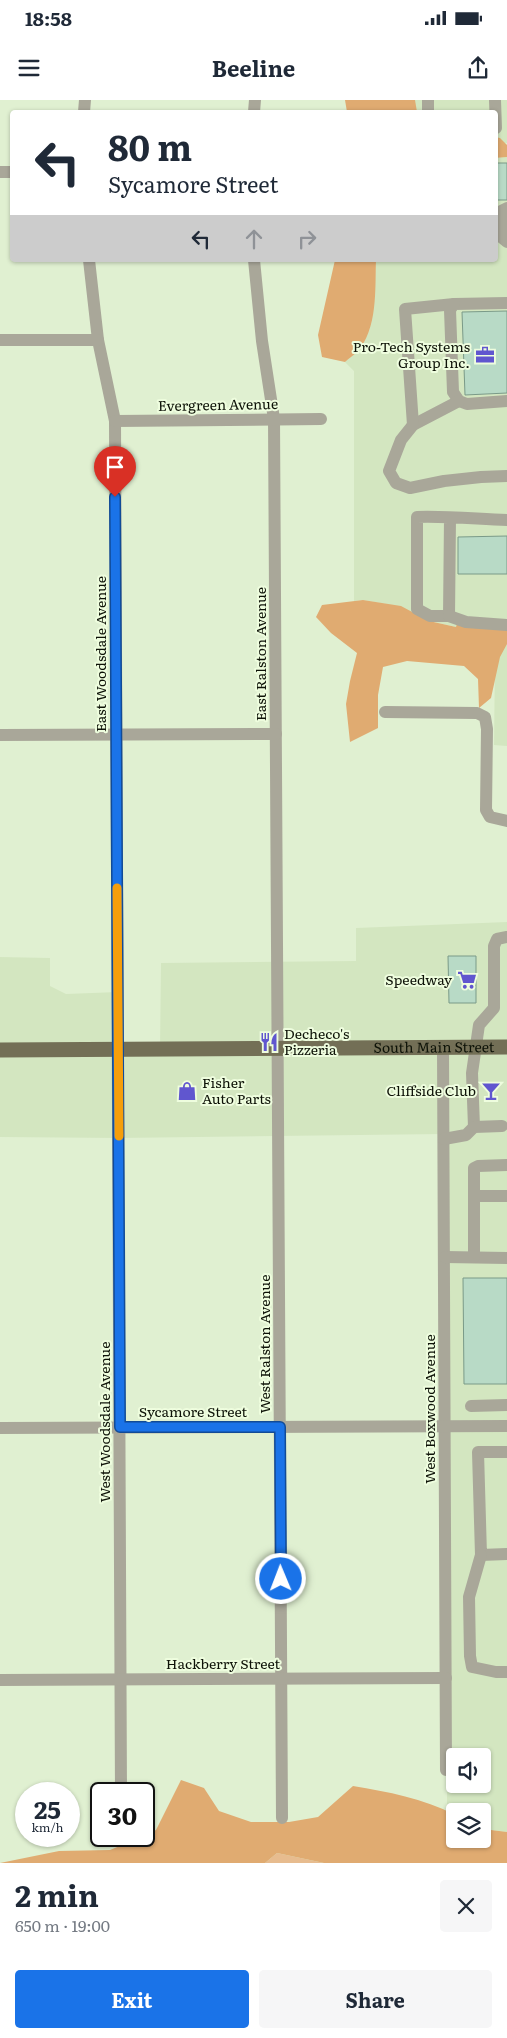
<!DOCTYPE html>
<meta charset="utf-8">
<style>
body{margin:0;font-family:Literata,serif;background:#f6f6f7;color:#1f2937;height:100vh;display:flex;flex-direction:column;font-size:19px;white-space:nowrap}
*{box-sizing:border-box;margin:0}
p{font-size:16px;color:#747a83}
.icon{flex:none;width:28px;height:28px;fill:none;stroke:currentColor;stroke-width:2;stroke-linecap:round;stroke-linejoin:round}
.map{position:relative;height:1763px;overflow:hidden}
.panel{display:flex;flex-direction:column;background:#fff;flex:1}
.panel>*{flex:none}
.hud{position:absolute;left:10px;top:10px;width:488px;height:152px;border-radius:5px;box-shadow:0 1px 4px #0004;background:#fff;color:#1f2937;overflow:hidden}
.controls{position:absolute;left:446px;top:1648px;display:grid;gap:10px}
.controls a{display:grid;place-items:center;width:45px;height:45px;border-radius:5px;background:#fff;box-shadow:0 1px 4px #0004;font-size:25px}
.speed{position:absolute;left:15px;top:1682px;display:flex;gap:10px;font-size:25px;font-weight:700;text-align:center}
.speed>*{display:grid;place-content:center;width:65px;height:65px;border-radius:50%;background:#fff;box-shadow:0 1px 4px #0004;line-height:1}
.speed small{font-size:12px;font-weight:400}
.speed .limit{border:2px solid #111;border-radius:8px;background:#fff;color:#111}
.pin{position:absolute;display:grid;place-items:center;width:42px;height:42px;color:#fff;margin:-51px -21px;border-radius:50% 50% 50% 0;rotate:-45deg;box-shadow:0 0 5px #0007}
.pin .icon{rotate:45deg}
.me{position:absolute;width:55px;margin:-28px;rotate:359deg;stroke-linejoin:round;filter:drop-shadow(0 0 4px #0008)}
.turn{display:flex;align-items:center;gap:18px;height:105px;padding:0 15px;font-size:22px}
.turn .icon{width:65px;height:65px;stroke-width:2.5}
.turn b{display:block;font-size:35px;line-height:42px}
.lanes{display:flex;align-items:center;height:48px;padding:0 15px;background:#0003;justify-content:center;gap:25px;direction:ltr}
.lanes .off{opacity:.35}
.round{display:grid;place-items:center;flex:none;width:52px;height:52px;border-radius:5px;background:#f6f6f7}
.summary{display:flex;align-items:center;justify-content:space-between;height:85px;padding:0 15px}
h1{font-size:30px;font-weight:700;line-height:38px}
.cta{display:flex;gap:10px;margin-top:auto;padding:10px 15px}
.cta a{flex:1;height:58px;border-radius:5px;background:#1a73e8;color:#fff;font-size:20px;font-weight:700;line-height:58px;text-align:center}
.cta a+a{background:#f6f6f7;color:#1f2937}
.status{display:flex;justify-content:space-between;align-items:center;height:35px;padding:0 25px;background:#fff;direction:ltr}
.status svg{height:14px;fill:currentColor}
header{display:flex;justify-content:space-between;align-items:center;height:65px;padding:0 15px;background:#fff;font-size:22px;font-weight:700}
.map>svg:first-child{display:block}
.built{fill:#d3e6c0;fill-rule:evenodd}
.green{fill:#e7bc8f}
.forest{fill:#e0ab71}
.building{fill:#b8dac6;stroke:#7a9a88}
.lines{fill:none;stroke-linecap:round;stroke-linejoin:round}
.minor{stroke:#a9a799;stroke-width:12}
.major{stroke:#736f56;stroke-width:15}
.route-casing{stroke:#114b97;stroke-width:12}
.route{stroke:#1a73e8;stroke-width:9}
.slow{stroke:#f59e0b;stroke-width:9}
.labels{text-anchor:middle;stroke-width:4;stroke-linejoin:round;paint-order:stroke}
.poi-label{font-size:14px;fill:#0d1207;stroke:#eefdde;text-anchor:end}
.street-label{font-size:14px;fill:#0d1207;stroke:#eefdde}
</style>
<div class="status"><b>18:58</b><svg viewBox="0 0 49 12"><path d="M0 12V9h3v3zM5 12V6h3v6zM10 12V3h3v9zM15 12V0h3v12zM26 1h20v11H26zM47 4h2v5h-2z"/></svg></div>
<header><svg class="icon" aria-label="menu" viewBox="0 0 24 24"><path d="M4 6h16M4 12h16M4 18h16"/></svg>Beeline<svg class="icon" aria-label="share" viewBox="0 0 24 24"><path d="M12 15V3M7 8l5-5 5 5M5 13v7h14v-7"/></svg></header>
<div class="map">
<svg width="507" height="1763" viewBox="0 0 507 1763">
<rect width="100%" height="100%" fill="#e0f0d1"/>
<g class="built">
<path d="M412,0H507V43H495V12H413Z"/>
<path d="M507,57V527L458,520L456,527L429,521L386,504L363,500L354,501V271L345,262L358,251L369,231L374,201L376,160H495V58Z"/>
<path d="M507,542V646L494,645L495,557Z"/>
<path d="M507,822V1326H445L444,1034L119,1038L0,1037V857L50,858V886L66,894L118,892V950L160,949L161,863L356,861V828Z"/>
<path d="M448,1331H507V1732L483,1729L482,1711H455V1715L447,1711ZM455,1656H482V1684H455Z"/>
</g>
<path class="green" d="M277,1753L324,1763H265Z"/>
<g class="forest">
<path d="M345,0H415L417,12H347Z"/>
<path d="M495,37L500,38L507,45V57L495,58Z"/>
<path d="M335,160H376C375,189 378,229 357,252C354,255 349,258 345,262L322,257L318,235Z"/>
<path d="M363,500L401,506L429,521L456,527L458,520L507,527V544L500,557L491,598L479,608L478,579L464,566L407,561L383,567L378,595V628L350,642L346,604L350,581L357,553L331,533L316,517L322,505Z"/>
<path d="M181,1680L204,1688L219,1711L251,1722H289L318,1717L353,1686C388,1692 423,1698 455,1715V1739H482L483,1729L507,1732V1763H324L277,1753L265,1763H0L59,1751L110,1750L144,1736L156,1730Z"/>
</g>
<g class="building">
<rect x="495" y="63" width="12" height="37"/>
<path d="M507,211V293L465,295L462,212Z"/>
<path d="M507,436V474H458V437Z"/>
<path d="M448,856H476V903H449Z"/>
<path d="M463,1178H507V1284H464Z"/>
</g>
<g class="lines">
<g class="minor">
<path d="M428,0V12"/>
<path d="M495,0L496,28"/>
<path d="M84,12L85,0"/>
<path d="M254,12L255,0"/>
<path d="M0,72H12"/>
<path d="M507,108L501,111V137L507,142"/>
<path d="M89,160L98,240L115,321L121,1694"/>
<path d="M254,160L262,241L274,319L282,1718"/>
<path d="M507,203L454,204L450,210L453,292L459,301L467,304L507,301"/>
<path d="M0,240H98"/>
<path d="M459,301L413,325L401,340L389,371L396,383L410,388L444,381L481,377L507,376"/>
<path d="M115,321L321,319"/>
<path d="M413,325L405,209L454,204"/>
<path d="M450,418L449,516H430L417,509V417C447,416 477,419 507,420"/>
<path d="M449,516L466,522L507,525"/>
<path d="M385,612L477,613L485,617L487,629L486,710L490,717L507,721"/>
<path d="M0,635L276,634"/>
<path d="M443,947L446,1670"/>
<path d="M474,1027L472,973L479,925L494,908V846L497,839L507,837"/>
<path d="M444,1039L466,1035L474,1027L502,1026"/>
<path d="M474,1096H507"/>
<path d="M445,1157L507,1158"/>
<path d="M474,1157V1068L478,1066L507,1065"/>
<path d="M471,1306L507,1305"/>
<path d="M0,1328L507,1326"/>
<path d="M507,1352H478L481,1455L507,1454"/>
<path d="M481,1455L469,1497L470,1556L472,1567L496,1572H507"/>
<path d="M0,1580L446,1578"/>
</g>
<path class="major" id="s1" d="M0,950L507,947"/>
</g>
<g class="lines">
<g class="route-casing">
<path id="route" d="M115,397L120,1327H280L281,1479"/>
</g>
<use href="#route" class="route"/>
<path class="slow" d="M117,788L119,1036"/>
</g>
<defs>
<g id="office-bare" transform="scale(1.5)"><path d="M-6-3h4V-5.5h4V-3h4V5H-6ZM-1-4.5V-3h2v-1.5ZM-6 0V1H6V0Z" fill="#6056cf" stroke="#eefdde" stroke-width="2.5" paint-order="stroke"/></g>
<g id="supermarket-bare" transform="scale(1.5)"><path d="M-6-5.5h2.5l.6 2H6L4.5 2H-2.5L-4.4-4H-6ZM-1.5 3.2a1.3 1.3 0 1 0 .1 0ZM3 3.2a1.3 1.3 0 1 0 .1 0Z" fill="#6056cf" stroke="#eefdde" stroke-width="2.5" paint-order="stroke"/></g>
<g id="restaurant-bare" transform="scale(1.5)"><path d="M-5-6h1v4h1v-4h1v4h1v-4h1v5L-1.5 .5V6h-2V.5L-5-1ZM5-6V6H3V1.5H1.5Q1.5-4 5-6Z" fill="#6056cf" stroke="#eefdde" stroke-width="2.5" paint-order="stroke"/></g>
<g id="shop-bare" transform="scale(1.5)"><path d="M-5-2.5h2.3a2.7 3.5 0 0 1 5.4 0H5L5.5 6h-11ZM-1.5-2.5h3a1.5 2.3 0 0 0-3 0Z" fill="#6056cf" stroke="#eefdde" stroke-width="2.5" paint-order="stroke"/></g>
<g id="bar-bare" transform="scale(1.5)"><path d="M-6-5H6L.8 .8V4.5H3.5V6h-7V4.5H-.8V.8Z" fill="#6056cf" stroke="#eefdde" stroke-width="2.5" paint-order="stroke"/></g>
</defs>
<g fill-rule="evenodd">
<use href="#office-bare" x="485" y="255"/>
<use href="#supermarket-bare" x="467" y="880"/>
<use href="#restaurant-bare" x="269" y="942"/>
<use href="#shop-bare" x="187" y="991"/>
<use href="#bar-bare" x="491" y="991"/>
</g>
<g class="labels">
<g class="poi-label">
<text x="470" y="252">Pro-Tech Systems<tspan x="470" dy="16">Group Inc.</tspan></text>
<text x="452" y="885">Speedway</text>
<text x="284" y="939" text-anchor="start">Decheco's<tspan x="284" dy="16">Pizzeria</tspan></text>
<text x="202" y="988" text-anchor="start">Fisher<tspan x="202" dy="16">Auto Parts</tspan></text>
<text x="476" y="996">Cliffside Club</text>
</g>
<g class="street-label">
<text transform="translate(218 305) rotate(-1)" y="5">Evergreen Avenue</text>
<text transform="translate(101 554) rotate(-90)" y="5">East Woodsdale Avenue</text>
<text transform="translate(261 554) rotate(-90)" y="5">East Ralston Avenue</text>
<text dy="5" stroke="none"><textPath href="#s1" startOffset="434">South Main Street</textPath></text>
<text transform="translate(265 1244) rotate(-90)" y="5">West Ralston Avenue</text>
<text transform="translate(430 1309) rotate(-90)" y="5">West Boxwood Avenue</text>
<text x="193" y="1317">Sycamore Street</text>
<text transform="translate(105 1322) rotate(-90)" y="5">West Woodsdale Avenue</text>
<text x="223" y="1569">Hackberry Street</text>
</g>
</g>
</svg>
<div class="controls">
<a><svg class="icon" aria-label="sound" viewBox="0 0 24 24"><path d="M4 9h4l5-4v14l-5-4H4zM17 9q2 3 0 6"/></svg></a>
<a><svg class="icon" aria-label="layers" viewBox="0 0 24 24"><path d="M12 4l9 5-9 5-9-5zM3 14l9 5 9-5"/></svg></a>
</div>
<div class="speed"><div>25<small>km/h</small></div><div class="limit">30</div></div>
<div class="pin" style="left:115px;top:397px;background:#d93025"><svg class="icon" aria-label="arrive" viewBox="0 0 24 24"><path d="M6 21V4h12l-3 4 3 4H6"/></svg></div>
<svg class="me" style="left:281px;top:1479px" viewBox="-20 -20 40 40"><circle r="17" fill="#1a73e8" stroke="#fff" stroke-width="3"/><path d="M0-11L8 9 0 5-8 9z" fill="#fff"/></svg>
<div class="hud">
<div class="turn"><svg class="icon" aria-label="left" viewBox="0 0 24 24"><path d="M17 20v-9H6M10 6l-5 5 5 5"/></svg><div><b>80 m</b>Sycamore Street</div></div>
<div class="lanes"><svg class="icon" aria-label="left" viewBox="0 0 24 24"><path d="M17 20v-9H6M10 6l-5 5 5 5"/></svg><svg class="icon off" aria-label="ahead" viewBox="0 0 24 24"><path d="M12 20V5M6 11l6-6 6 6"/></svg><svg class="icon off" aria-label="right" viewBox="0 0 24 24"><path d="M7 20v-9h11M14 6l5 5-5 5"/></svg></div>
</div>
</div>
<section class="panel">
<div class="summary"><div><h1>2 min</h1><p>650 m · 19:00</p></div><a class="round"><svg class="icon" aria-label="close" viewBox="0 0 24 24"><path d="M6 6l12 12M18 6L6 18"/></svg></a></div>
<div class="cta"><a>Exit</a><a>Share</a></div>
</section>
